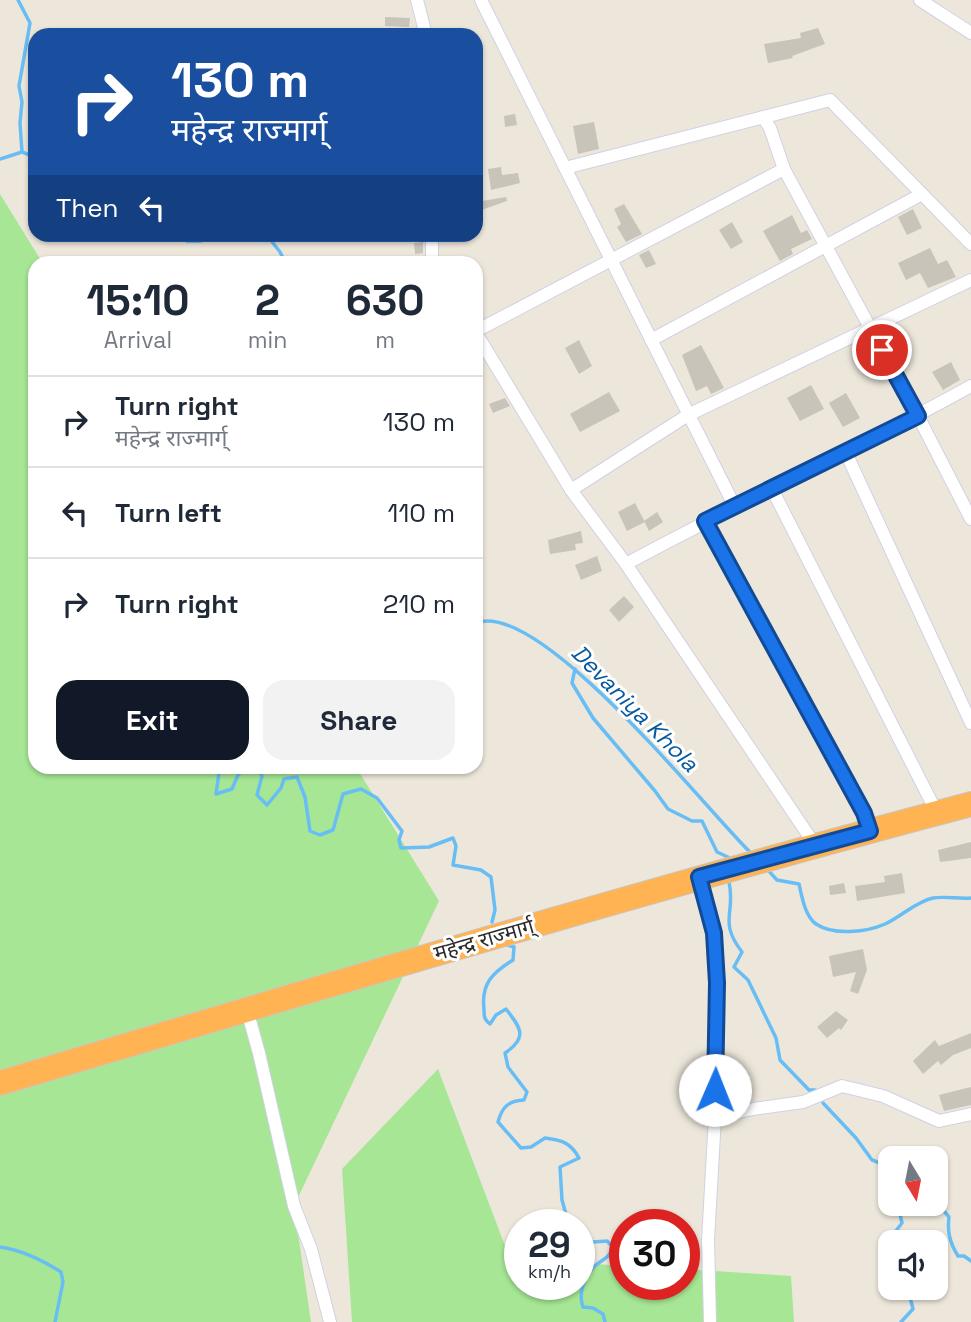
<!DOCTYPE html>
<meta charset="utf-8">
<style>
body{margin:0;font-family:"Space Grotesk","Noto Sans Devanagari",sans-serif;background:#f2f2f3;color:#1f2937;height:100vh;display:flex;flex-direction:column;font-size:26px;white-space:nowrap}
*{box-sizing:border-box;margin:0}
p{font-size:23px;color:#747a83}
.icon{flex:none;width:38px;height:38px;fill:none;stroke:currentColor;stroke-width:2;stroke-linecap:round;stroke-linejoin:round}
.map{position:relative;flex:1;overflow:hidden}
.panel{position:absolute;left:28px;top:256px;width:455px;height:518px;display:flex;flex-direction:column;background:#fff;border-radius:21px;box-shadow:0 2px 5px #0004}
.panel>*{flex:none}
.banner{position:absolute;left:28px;top:28px;width:455px;height:214px;border-radius:21px;box-shadow:0 2px 5px #0004;background:#1a4fa0;color:#fff;overflow:hidden}
.needle{width:46px;rotate:170deg}
.controls{position:absolute;left:878px;top:1146px;display:grid;gap:14px}
.controls a{display:grid;place-items:center;width:70px;height:70px;border-radius:14px;background:#fff;box-shadow:0 2px 5px #0004;font-size:35px}
.speed{position:absolute;left:504px;top:1209px;display:flex;gap:14px;font-size:35px;font-weight:700;text-align:center}
.speed>*{display:grid;place-content:center;width:91px;height:91px;border-radius:50%;background:#fff;box-shadow:0 2px 5px #0004;line-height:1}
.speed small{font-size:18px;font-weight:400}
.speed .limit{border:10px solid #d22;background:#fff;color:#111}
.pin{position:absolute;display:grid;place-items:center;width:60px;height:60px;color:#fff;margin:-30px;border:4px solid #fff;border-radius:50%;box-shadow:0 2px 7px #0007}
.me{position:absolute;width:77px;margin:-38px;rotate:1deg;stroke-linejoin:round;filter:drop-shadow(0 0 5px #0008)}
.turn{display:flex;align-items:center;gap:24px;height:147px;padding:0 28px;font-size:32px}
.turn .icon{width:91px;height:91px;stroke-width:2.5}
.turn b{display:block;font-size:49px;line-height:60px}
.then{display:flex;align-items:center;height:66px;padding:0 28px;background:#0003;gap:14px;font-size:26px}
.eta{display:flex;justify-content:space-evenly;align-items:center;height:119px;text-align:center}
.eta b{font-size:42px;font-weight:700;line-height:49px}
.cta{display:flex;gap:14px;margin-top:auto;padding:14px 28px}
.cta a{flex:1;height:80px;border-radius:21px;background:#111827;color:#fff;font-size:28px;font-weight:700;line-height:80px;text-align:center}
.cta a+a{background:#f2f2f3;color:#1f2937}
ul{padding:0;list-style:none}
li{display:flex;align-items:center;gap:21px;height:91px;padding:0 28px;border-top:2px solid #e0e1e3}
li div{flex:1}
li b{display:block;font-size:26px}
li em{font-style:normal}
.map>svg:first-child{display:block}
.green{fill:#a6e694}
.lines{fill:none;stroke-linecap:round;stroke-linejoin:round}
.stream{stroke:#68bef4;stroke-width:3.5}
.building{fill:#c8c4ba}
.street-casing{stroke:#d0d1e3;stroke-width:14}
.highway-casing{stroke:#c8c8c8;stroke-width:26}
.street{stroke:#fff;stroke-width:12}
.highway{stroke:#ffb353;stroke-width:24}
.route-casing{stroke:#114b97;stroke-width:18}
.route{stroke:#1a73e8;stroke-width:12}
.labels{text-anchor:middle;stroke-width:6;stroke-linejoin:round;paint-order:stroke}
.street-label{font-size:21px;fill:#2a2a2a;stroke:#fff}
.water-label{font-size:23px;font-style:italic;fill:#0759a0;stroke:#fff}
</style>
<div class="map">
<svg width="971" height="1322" viewBox="0 0 971 1322">
<rect width="100%" height="100%" fill="#ede7db"/>
<g class="green">
<path d="M0,194L42,262H35V766L356,767L439,901L294,1206L311,1322H0Z"/>
<path d="M438,1069L510,1259L520,1260V1284H579V1263L625,1266V1284H684V1269L791,1276L794,1322H352L342,1169Z"/>
</g>
<g class="lines">
<g class="stream">
<path d="M18,0L30,23L19,86L22,102L20,123L22,152L35,157"/>
<path d="M0,159L22,152"/>
<path d="M181,234L187,241H200L223,234"/>
<path d="M266,234L280,252L285,262"/>
<path d="M476,623C539,598 705,808 749,851"/>
<path d="M575,669L572,683L593,718L655,791L668,809L692,821H702L717,852L730,858"/>
<path d="M220,766L216,794L232,789L238,775L247,766"/>
<path d="M257,766L262,776L257,795L267,805L281,788L284,779L297,777L305,797L310,831L320,835L333,830L343,794L361,789L377,798L402,831L399,840L401,848L429,847L453,838L456,846L453,865L481,870L491,877L495,910L492,922"/>
<path d="M766,868L777,880L799,884C802,897 805,916 816,924C834,936 867,932 885,924C901,917 915,902 933,898C944,896 959,899 971,898"/>
<path d="M731,879L729,882C736,913 718,921 742,952L734,967L748,980L776,1038L780,1060L809,1090H815"/>
<path d="M504,944L514,947L513,960C492,973 481,984 484,1009C484,1017 484,1019 490,1024L496,1015L506,1009C521,1028 528,1038 505,1053L508,1067L527,1092L524,1100C508,1101 502,1107 498,1122L521,1148L531,1147L545,1138C562,1140 571,1143 579,1158L560,1167L562,1200L569,1225"/>
<path d="M823,1103L856,1138L872,1160L888,1166L891,1170"/>
<path d="M936,1188L943,1197V1210L949,1217C947,1232 950,1243 958,1256H964L971,1261"/>
<path d="M893,1242L896,1239L895,1232L902,1223L900,1214L893,1211L898,1204"/>
<path d="M579,1243L607,1241L613,1247C609,1260 601,1259 593,1268C584,1278 578,1294 583,1307L593,1308L603,1314L605,1322"/>
<path d="M0,1247C22,1250 42,1260 61,1272L63,1282L55,1322"/>
<path d="M891,1249V1256"/>
<path d="M901,1322L913,1309L910,1297L912,1288"/>
</g>
</g>
<g class="building">
<path d="M385,17L410,18L409,27L385,26Z"/>
<path d="M818,28L825,44L792,56L793,58L768,63L764,44L801,38L800,33Z"/>
<path d="M515,114L517,125L505,127L504,116Z"/>
<path d="M594,122L599,149L578,154L573,126Z"/>
<path d="M501,167L502,175L518,173L520,183L491,190L488,169Z"/>
<path d="M506,197L507,201L476,212V202Z"/>
<path d="M624,204L642,234L626,242L617,227L621,224L614,209Z"/>
<path d="M913,209L922,228L907,235L898,217Z"/>
<path d="M792,215L801,233L807,230L812,239L791,249L793,254L780,261L763,231Z"/>
<path d="M732,222L743,242L731,249L719,230Z"/>
<path d="M423,242V253L415,254L414,243Z"/>
<path d="M930,248L938,264L947,260L956,277L928,288L920,273L906,280L898,263Z"/>
<path d="M649,250L656,264L646,268L639,255Z"/>
<path d="M579,340L592,366L579,374L565,348Z"/>
<path d="M701,345L724,388L711,394L707,386L696,391L682,355Z"/>
<path d="M951,362L960,380L943,390L932,372Z"/>
<path d="M811,385L824,409L800,421L787,398Z"/>
<path d="M609,392L620,411L580,432L570,414Z"/>
<path d="M846,393L860,418L843,427L829,403Z"/>
<path d="M505,398L510,406L493,413L489,404Z"/>
<path d="M635,503L645,522L627,531L618,512Z"/>
<path d="M657,512L663,522L649,531L644,521Z"/>
<path d="M581,531L583,543L575,544L576,550L550,554L548,540Z"/>
<path d="M597,556L602,571L581,580L575,565Z"/>
<path d="M624,596L634,607L619,622L609,610Z"/>
<path d="M971,842V858L940,862L938,850Z"/>
<path d="M902,873L905,893L857,901L855,886L885,882L884,876Z"/>
<path d="M844,883L846,893L830,895L829,886Z"/>
<path d="M863,949L867,970L858,994L850,991L856,972L833,977L829,956Z"/>
<path d="M836,1011L848,1020L841,1030L839,1028L827,1038L817,1027Z"/>
<path d="M971,1033V1048L953,1055L941,1065L938,1061L923,1074L913,1061L935,1040L939,1046Z"/>
<path d="M971,1087V1105L944,1111L939,1095Z"/>
</g>
<g class="lines">
<g class="street-casing">
<g id="street">
<path d="M417,0L426,35"/>
<path d="M481,0L735,507"/>
<path d="M920,0L971,33"/>
<path d="M763,117L770,128L784,169L918,416L971,519"/>
<path d="M565,168L830,100L971,244"/>
<path d="M432,262V234"/>
<path d="M476,331L784,169"/>
<path d="M476,333L571,490L626,564L815,845"/>
<path d="M651,340L922,194"/>
<path d="M846,453L971,723"/>
<path d="M772,489L937,813"/>
<path d="M571,490L688,415L971,280"/>
<path d="M705,521L864,813L870,831"/>
<path d="M626,564C740,502 858,449 971,386"/>
<path d="M699,878L710,910L716,955L715,1117L708,1240L710,1322"/>
<path d="M247,1010L259,1053L294,1206L311,1249L330,1322"/>
<path d="M715,1117L753,1109L803,1102L842,1086L883,1096L939,1121L971,1114"/>
</g>
</g>
<g class="highway-casing">
<path id="highway" d="M0,1083C323,987 645,890 971,804"/>
</g>
<use href="#street" class="street"/>
<use href="#highway" class="highway"/>
</g>
<g class="lines">
<g class="route-casing">
<path id="route" d="M715,1090L717,983L714,933L699,877L870,831L864,813L705,521L918,416L882,350"/>
</g>
<use href="#route" class="route"/>
</g>
<g class="labels">
<g class="street-label">
<text transform="translate(484 940) rotate(-16)" y="7">महेन्द्र राज्मार्ग्</text>
</g>
<g class="water-label">
<text transform="translate(635 708) rotate(45)" y="8">Devaniya Khola</text>
</g>
</g>
</svg>
<div class="controls">
<a><svg class="needle" viewBox="-14 -14 28 28"><path d="M0-13l5 13h-10z" fill="#e53935"/><path d="M0 13l5-13h-10z" fill="#747a83"/></svg></a>
<a><svg class="icon" aria-label="sound" viewBox="0 0 24 24"><path d="M4 9h4l5-4v14l-5-4H4zM17 9q2 3 0 6"/></svg></a>
</div>
<div class="speed"><div>29<small>km/h</small></div><div class="limit">30</div></div>
<div class="pin" style="left:882px;top:350px;background:#d93025"><svg class="icon" aria-label="arrive" viewBox="0 0 24 24"><path d="M6 21V4h12l-3 4 3 4H6"/></svg></div>
<svg class="me" style="left:715px;top:1090px" viewBox="-20 -20 40 40"><circle r="19" fill="#fff"/><path d="M0-13L10 11 0 6-10 11z" fill="#1a73e8"/></svg>
<div class="banner">
<div class="turn"><svg class="icon" aria-label="right" viewBox="0 0 24 24"><path d="M7 20v-9h11M14 6l5 5-5 5"/></svg><div><b>130 m</b>महेन्द्र राज्मार्ग्</div></div>
<div class="then">Then<svg class="icon" aria-label="left" viewBox="0 0 24 24"><path d="M17 20v-9H6M10 6l-5 5 5 5"/></svg></div>
</div>
<section class="panel">
<div class="eta">
<div><b>15:10</b><p>Arrival</p></div>
<div><b>2</b><p>min</p></div>
<div><b>630</b><p>m</p></div>
</div>
<ul>
<li><svg class="icon" aria-label="right" viewBox="0 0 24 24"><path d="M7 20v-9h11M14 6l5 5-5 5"/></svg><div><b>Turn right</b><p>महेन्द्र राज्मार्ग्</p></div><em>130 m</em></li>
<li><svg class="icon" aria-label="left" viewBox="0 0 24 24"><path d="M17 20v-9H6M10 6l-5 5 5 5"/></svg><div><b>Turn left</b></div><em>110 m</em></li>
<li><svg class="icon" aria-label="right" viewBox="0 0 24 24"><path d="M7 20v-9h11M14 6l5 5-5 5"/></svg><div><b>Turn right</b></div><em>210 m</em></li>
</ul>
<div class="cta"><a>Exit</a><a>Share</a></div>
</section>
</div>
